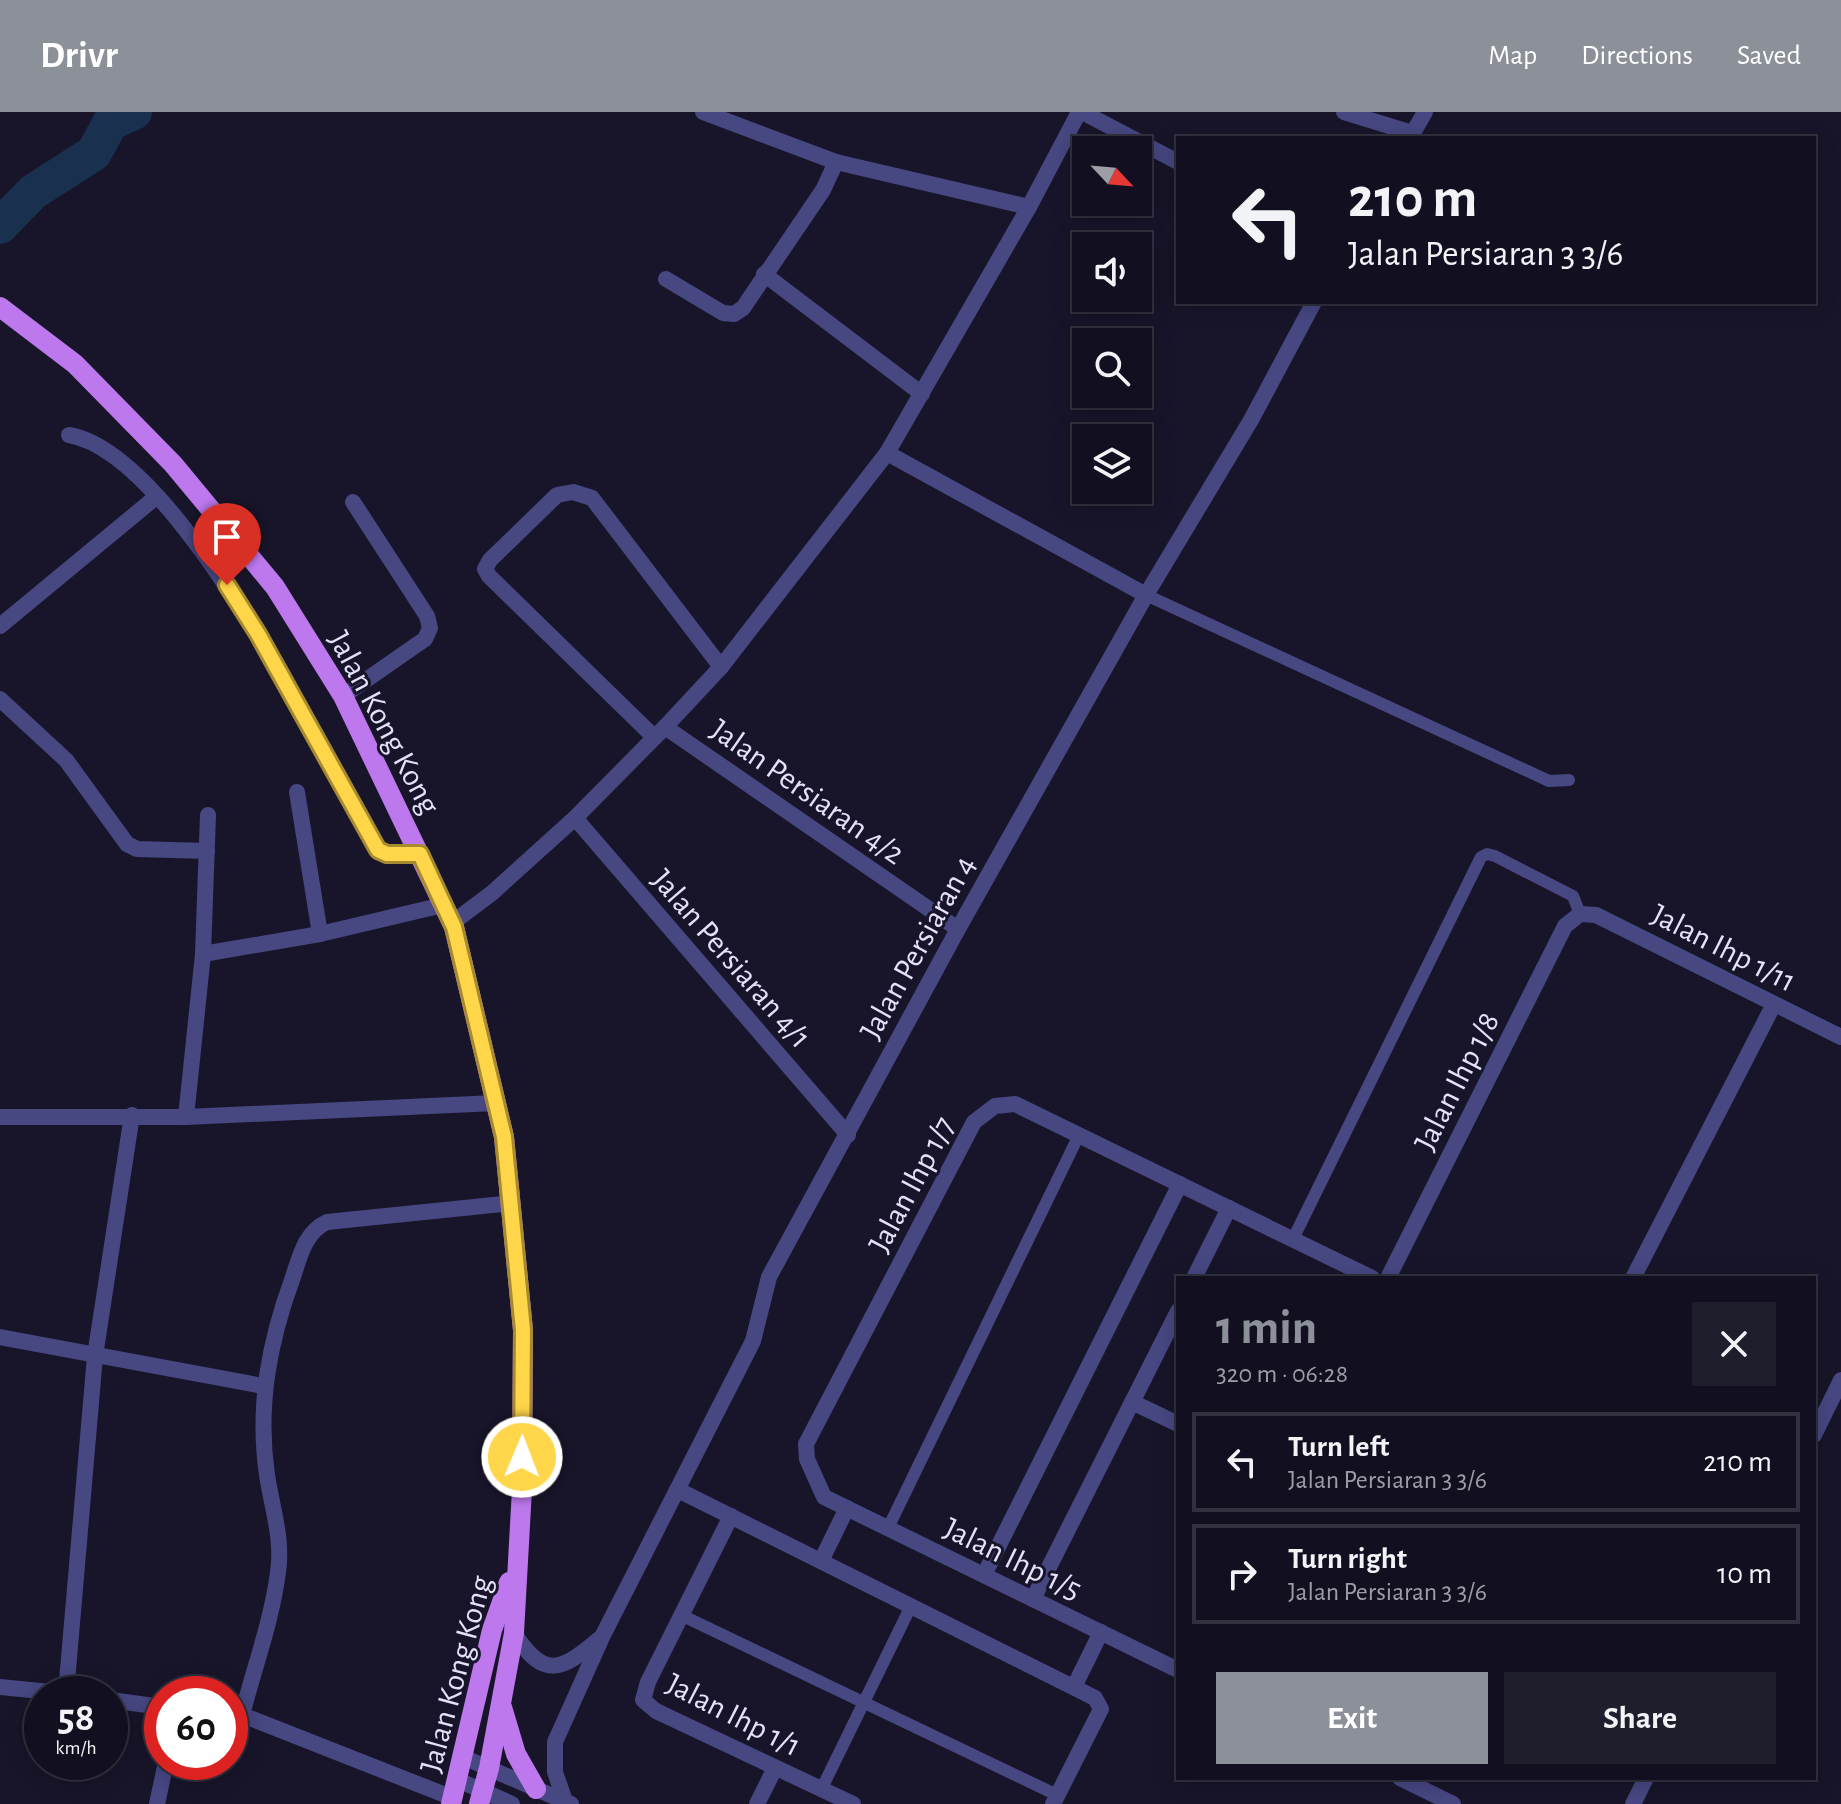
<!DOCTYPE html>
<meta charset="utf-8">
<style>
body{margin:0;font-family:"Alegreya Sans",sans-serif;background:#1f1e2d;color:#f1f3f6;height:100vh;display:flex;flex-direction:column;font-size:30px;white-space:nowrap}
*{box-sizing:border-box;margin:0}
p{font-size:26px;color:#9c9da5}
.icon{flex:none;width:44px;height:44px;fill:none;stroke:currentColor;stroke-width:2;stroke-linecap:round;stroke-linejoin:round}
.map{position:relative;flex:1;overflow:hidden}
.details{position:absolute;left:1176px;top:1164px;width:640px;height:504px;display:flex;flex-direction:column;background:#121020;border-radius:0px;box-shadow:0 4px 20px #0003,0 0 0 2px #31303e}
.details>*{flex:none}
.top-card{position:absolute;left:1176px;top:24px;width:640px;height:168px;border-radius:0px;box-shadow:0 4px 20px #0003,0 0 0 2px #31303e;background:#121020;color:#f1f3f6;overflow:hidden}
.needle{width:52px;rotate:116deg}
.buttons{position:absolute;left:1072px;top:24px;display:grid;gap:16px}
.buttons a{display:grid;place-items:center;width:80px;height:80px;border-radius:0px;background:#121020;box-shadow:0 4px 20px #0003,0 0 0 2px #31303e;font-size:40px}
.speed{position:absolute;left:24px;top:1564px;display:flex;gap:16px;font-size:40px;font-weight:700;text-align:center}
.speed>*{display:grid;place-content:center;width:104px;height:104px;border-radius:50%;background:#121020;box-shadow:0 4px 20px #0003,0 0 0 2px #31303e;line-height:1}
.speed small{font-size:20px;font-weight:400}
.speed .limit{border:12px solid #d22;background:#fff;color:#111}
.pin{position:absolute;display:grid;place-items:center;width:68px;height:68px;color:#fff;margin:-82px -34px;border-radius:50% 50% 50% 0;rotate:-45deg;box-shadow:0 0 8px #0007}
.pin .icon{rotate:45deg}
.me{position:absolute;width:88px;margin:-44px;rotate:1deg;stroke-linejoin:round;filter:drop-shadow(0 0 6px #0008)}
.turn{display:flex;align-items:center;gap:28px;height:168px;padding:0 40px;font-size:36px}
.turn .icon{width:104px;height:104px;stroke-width:2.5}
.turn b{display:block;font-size:56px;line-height:68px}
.round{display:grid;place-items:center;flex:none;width:84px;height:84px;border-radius:0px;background:#1f1e2d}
.overview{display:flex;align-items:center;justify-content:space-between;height:136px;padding:0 40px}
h1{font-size:48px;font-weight:700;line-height:60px;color:#8c9099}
.cta{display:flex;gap:16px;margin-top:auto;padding:16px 40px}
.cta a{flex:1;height:92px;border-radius:0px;background:#8c9099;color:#fff;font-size:32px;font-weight:700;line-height:92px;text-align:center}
.cta a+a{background:#1f1e2d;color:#f1f3f6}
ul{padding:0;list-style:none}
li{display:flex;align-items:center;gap:24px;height:100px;margin:0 16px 12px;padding:0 24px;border:4px solid #31303e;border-radius:0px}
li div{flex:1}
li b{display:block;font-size:30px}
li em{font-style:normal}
header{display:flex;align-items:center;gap:48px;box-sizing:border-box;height:112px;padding:0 40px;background:#8c9099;color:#fff}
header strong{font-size:38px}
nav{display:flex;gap:44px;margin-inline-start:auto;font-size:28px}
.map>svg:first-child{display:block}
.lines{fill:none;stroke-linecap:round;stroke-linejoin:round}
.river{stroke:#19304f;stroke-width:36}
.service{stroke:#474782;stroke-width:12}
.minor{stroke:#474782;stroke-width:16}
.tertiary{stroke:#474782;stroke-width:16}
.primary{stroke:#bc78ec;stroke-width:20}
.route-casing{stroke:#a68a30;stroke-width:20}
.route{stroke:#ffd54a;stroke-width:14}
.labels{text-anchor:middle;stroke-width:6;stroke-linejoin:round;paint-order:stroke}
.street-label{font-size:32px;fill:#e4e2fb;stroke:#18152a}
</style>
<header>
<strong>Drivr</strong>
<nav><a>Map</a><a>Directions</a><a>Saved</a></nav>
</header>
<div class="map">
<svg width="1841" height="1692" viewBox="0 0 1841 1692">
<rect width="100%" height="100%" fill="#18152a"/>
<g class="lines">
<path class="river" d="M0,114L33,80L94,41L110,11L134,0"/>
<g class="service">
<path d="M1146,483L1549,669L1569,668"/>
<path d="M1293,1127L1481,745L1487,742L1495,744L1573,784L1580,802"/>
<path d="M888,1416L1079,1023"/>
<path d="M681,1503L1057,1683"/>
<path d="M821,1678L911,1494"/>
</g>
<g class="minor">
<path d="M703,0L836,50L1029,95"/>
<path d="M1082,0L1178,50"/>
<path d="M1344,0L1412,21"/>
<path d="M1410,26L1425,0"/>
<path d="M764,162L922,282"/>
<path d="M666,167L723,201L734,202L743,196L823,78L836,50"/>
<path d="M69,323C177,341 326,644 378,738L387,742H420"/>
<path d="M887,341L1146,483"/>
<path d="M0,514L156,385"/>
<path d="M343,584L425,527L430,516L427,504L353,390"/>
<path d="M0,587L66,648L127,732L137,737L207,739"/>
<path d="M665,615L958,817"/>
<path d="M654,625L489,464L485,457L490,448L557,383L573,380L592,386L721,555"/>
<path d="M297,680L320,822"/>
<path d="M575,706L848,1023"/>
<path d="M452,811L492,781L575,706L665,615L721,555L887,341L1029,95L1079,0"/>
<path d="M203,842L320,822L443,793"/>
<path d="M0,1005H186L496,991"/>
<path d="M186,1005L203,842L208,703"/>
<path d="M1194,1166L1229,1096"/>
<path d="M1388,1166L1565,814L1580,802L1596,803L1841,925"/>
<path d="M1633,1166L1774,892"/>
<path d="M0,1225L263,1274"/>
<path d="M1132,1290L1178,1312"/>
<path d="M1814,1323L1841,1268"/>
<path d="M678,1378L1095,1586L1101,1597L1053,1692"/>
<path d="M731,1404L648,1570L643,1588L656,1599L853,1692"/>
<path d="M821,1449L847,1396"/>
<path d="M984,1463L1180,1072"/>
<path d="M1033,1487L1178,1199"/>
<path d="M514,1521C544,1568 561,1559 599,1527"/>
<path d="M1178,1558L824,1385L807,1347L806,1332L974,1010L995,994L1015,992L1372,1166"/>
<path d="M0,1575L70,1582"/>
<path d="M1074,1575L1101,1520"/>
<path d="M66,1581L95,1244L132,1003"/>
<path d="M110,1588L162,1595"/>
<path d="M230,1602L242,1603L453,1686"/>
<path d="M242,1603C254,1556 272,1508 278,1460C283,1427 272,1396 267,1363C257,1294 269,1230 293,1165C300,1144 305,1120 327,1110L512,1091"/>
<path d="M1400,1666L1453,1692"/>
<path d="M565,1689L555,1660V1630L603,1523L753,1229L769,1165L958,817L1146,483L1251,308L1314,190"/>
<path d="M157,1692L166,1650"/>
<path d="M757,1692L775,1656"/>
<path d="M1633,1692L1646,1666"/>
</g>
<g class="tertiary">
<path d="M463,1645L571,1692"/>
<path d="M458,1668L512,1692"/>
</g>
<g class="primary">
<path d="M0,195L75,252L173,352L275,475L343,584L454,815L504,1025L523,1218L522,1377L514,1521L489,1656L479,1692"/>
<path d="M502,1595L516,1642L536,1677"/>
<path d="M451,1692L492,1518L509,1470"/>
</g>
</g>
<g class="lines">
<g class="route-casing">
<path id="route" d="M227,473L258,522L378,738L387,742H420L454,815L504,1025L523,1218L522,1345"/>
</g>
<use href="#route" class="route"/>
</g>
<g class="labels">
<g class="street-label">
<text transform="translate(385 610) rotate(62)" y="11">Jalan Kong Kong</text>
<text transform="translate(808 679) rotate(35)" y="11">Jalan Persiaran 4/2</text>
<text transform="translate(917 835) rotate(-61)" y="11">Jalan Persiaran 4</text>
<text transform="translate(1724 835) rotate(27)" y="11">Jalan Ihp 1/11</text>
<text transform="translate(732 846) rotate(49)" y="11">Jalan Persiaran 4/1</text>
<text transform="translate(1456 969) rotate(-63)" y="11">Jalan Ihp 1/8</text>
<text transform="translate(911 1072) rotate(-62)" y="11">Jalan Ihp 1/7</text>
<text transform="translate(1013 1446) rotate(26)" y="11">Jalan Ihp 1/5</text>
<text transform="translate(455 1562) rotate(-75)" y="11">Jalan Kong Kong</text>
<text transform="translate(734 1602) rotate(27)" y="11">Jalan Ihp 1/1</text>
</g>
</g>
</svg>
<div class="buttons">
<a><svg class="needle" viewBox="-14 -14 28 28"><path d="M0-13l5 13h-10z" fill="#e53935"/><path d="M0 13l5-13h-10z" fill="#9c9da5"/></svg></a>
<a><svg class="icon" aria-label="sound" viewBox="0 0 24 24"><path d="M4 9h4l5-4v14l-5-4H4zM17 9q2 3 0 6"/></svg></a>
<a><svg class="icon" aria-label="search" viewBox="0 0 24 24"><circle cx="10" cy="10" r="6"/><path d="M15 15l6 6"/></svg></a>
<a><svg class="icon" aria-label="layers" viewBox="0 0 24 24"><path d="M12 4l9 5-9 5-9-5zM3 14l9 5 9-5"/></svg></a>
</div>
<div class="speed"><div>58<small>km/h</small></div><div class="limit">60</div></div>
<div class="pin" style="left:227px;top:473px;background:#d93025"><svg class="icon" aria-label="arrive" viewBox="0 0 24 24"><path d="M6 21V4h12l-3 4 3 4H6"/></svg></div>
<svg class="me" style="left:522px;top:1345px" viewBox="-20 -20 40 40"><circle r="17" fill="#ffd54a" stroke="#fff" stroke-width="3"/><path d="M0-11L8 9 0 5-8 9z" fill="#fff"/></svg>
<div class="top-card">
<div class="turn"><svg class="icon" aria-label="left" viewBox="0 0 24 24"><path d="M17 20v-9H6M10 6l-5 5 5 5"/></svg><div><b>210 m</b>Jalan Persiaran 3 3/6</div></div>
</div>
<section class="details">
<div class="overview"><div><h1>1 min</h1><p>320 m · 06:28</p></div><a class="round"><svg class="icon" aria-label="close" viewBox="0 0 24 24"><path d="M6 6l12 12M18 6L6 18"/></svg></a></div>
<ul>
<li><svg class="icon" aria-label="left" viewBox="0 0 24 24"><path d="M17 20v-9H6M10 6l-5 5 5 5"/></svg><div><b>Turn left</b><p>Jalan Persiaran 3 3/6</p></div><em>210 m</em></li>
<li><svg class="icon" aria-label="right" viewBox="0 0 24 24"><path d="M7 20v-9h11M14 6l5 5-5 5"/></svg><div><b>Turn right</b><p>Jalan Persiaran 3 3/6</p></div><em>10 m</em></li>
</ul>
<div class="cta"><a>Exit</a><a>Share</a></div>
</section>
</div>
